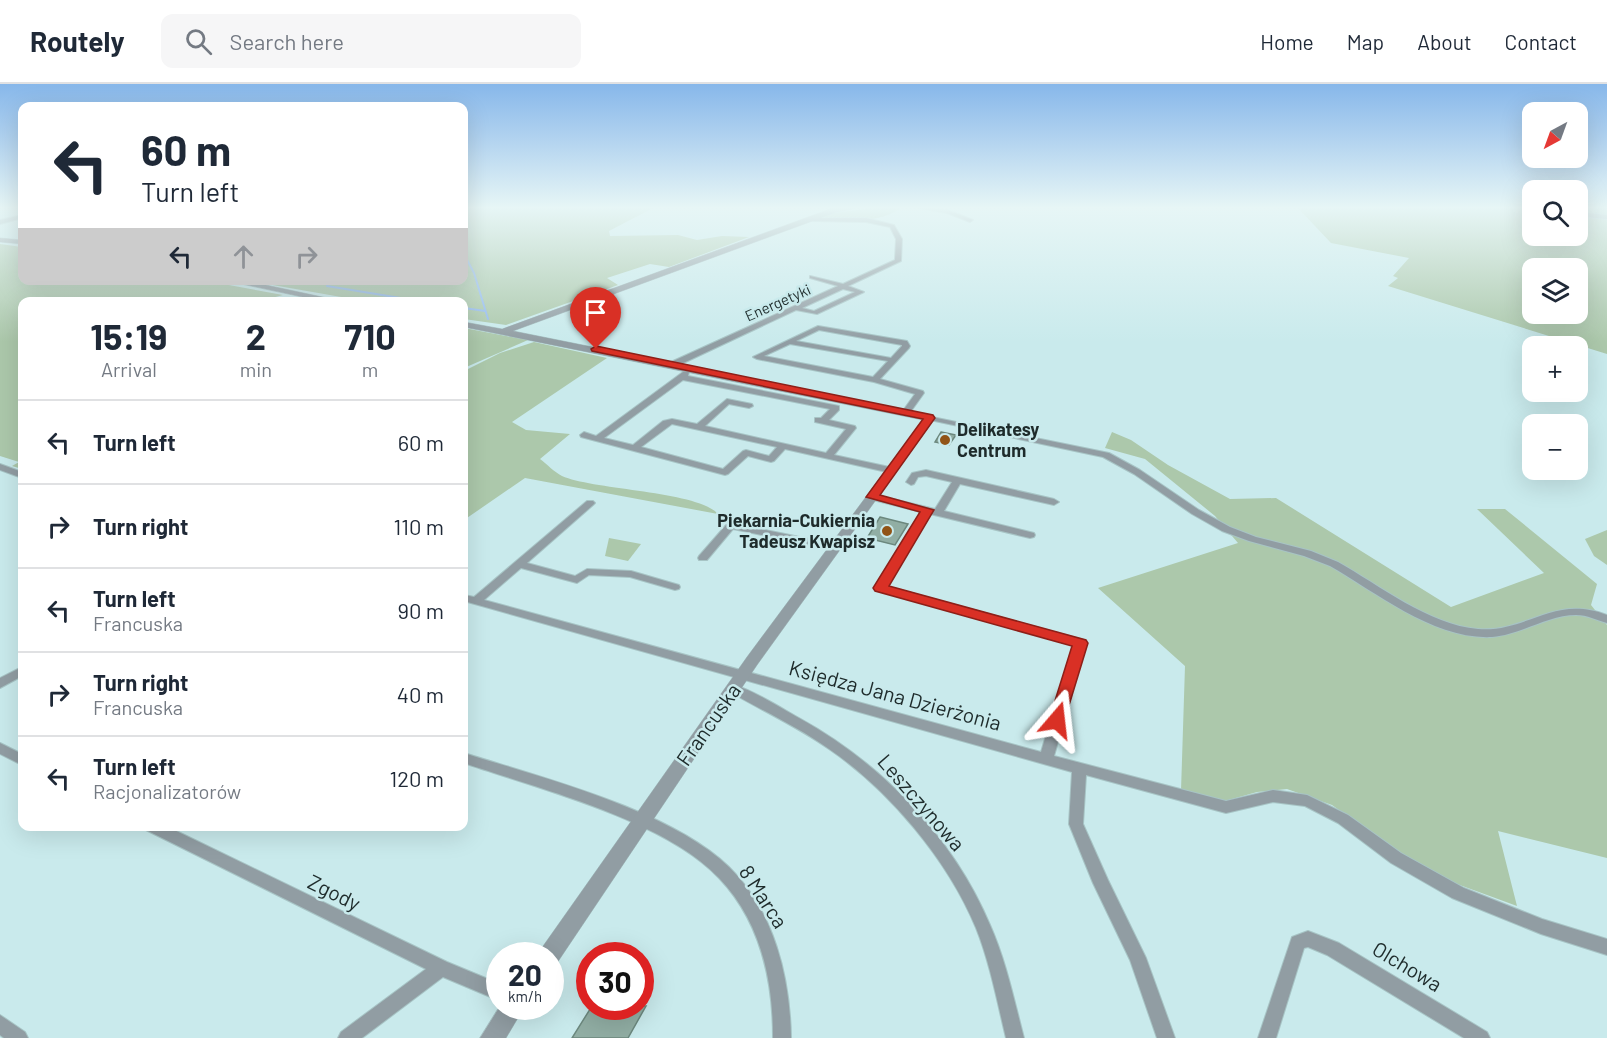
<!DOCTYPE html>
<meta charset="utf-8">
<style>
body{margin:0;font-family:Barlow,sans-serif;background:#f6f6f7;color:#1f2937;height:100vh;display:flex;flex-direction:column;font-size:22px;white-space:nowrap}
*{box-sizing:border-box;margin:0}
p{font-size:20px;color:#747a83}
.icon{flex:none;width:33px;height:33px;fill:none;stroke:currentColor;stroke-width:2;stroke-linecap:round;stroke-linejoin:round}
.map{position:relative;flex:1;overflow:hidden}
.panel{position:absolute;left:18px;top:213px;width:450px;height:534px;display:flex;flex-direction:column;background:#fff;border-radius:12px;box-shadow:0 6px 24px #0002}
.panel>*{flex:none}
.banner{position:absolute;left:18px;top:18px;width:450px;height:183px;border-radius:12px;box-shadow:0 6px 24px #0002;background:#fff;color:#1f2937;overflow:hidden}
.needle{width:39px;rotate:221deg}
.tools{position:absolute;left:1522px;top:18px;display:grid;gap:12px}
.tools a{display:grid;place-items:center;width:66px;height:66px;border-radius:12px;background:#fff;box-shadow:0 6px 24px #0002;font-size:30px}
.speed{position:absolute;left:486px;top:858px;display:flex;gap:12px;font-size:30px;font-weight:700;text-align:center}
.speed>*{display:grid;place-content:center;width:78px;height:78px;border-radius:50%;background:#fff;box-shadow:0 6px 24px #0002;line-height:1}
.speed small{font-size:15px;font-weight:400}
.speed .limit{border:9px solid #d22;background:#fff;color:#111}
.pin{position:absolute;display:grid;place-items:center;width:51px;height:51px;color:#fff;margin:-62px -26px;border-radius:50% 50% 50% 0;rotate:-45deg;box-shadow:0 0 6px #0007}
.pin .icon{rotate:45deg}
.me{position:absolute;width:66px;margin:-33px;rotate:17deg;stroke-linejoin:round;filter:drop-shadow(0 0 4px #0008)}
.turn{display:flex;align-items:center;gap:21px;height:126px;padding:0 24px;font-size:27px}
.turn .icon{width:78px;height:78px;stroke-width:2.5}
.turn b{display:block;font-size:42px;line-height:51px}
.lanes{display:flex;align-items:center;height:57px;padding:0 24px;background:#0003;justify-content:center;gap:30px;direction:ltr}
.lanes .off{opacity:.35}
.eta{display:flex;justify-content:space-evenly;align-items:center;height:102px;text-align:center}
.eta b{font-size:36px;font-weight:700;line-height:42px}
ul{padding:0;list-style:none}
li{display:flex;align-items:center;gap:18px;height:84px;padding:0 24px;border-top:2px solid #e0e1e3}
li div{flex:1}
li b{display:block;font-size:22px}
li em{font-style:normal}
header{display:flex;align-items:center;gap:36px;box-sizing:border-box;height:84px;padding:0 30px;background:#fff;border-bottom:2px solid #e0e1e3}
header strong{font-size:28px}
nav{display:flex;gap:33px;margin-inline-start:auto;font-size:21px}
.search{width:420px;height:54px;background:#f6f6f7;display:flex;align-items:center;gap:15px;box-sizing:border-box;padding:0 21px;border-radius:12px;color:#747a83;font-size:22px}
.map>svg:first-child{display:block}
.green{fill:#acc8ab;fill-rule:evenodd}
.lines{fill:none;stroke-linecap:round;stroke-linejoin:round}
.stream{stroke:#95bbee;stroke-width:2}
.building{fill:#91aea4;stroke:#6c887e;stroke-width:1.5}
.minor-casing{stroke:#a7c4c5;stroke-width:2}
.tertiary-casing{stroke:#a7c4c5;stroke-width:1}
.minor{fill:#919da3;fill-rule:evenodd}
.tertiary{fill:#919da3;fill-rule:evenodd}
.route{fill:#d93025;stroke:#8d1f18;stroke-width:1.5}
.poi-dot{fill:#915417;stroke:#c9eaec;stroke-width:2}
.labels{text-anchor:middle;stroke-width:5;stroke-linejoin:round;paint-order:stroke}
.far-street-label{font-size:15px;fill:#1e2b2b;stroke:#c9eaec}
.poi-label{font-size:18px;font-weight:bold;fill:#1e2b2b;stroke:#c9eaec;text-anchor:start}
.near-street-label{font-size:21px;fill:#1e2b2b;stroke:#c9eaec}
</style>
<header>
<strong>Routely</strong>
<div class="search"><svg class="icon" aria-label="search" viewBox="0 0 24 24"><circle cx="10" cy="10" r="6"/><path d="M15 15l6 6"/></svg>Search here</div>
<nav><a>Home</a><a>Map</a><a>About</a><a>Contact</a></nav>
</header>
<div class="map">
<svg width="1607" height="954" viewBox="0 0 1607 954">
<rect width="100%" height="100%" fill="#c9eaec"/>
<g class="green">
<path d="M464,124H653L609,147L610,152L678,151L697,156L722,152L749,153L669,183L650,180L607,194L618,201L506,241L464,235V218L364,217L249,197L464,196Z"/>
<path d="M872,124H901C876,141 845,136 816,135L834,129Z"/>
<path d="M1298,124H1523L1533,125V152H1578V124H1607V270L1388,202L1398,194L1393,192L1409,174L1331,159ZM1533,184H1578V230H1533Z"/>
<path d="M0,160L22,163V196L207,197L283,211L257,218H22V385L12,382L19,378L0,372Z"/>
<path d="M464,244L528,256L464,284Z"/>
<path d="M534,258L607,274L512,338L526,346L570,350L540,375C547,380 554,388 562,392C593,406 698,407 718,430L525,394L464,436V287L500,269Z"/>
<path d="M1112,348L1131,356L1168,381L1230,415L1276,414L1451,523L1544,489L1477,425H1505L1597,500L1591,521L1607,541V774L1498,747L1517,822L1457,800L1403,772L1332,721L1287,705L1257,708L1225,717L1181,707L1185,582L1098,504L1238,459L1215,432L1145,375L1105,364Z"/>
<path d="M1607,446V481L1594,472L1585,455Z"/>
<path d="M609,454L641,460L628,477L605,472Z"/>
</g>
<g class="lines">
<g class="stream">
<path d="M464,170L474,189L488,235"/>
<path d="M327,202L425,218"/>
<path d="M464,224L485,227"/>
</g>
</g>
<g class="building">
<path d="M941,348L956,351L949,361L935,358Z"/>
<path d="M880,433L908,440L895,461L867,454Z"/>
<path d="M592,922H646L628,954H572Z"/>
</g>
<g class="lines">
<g class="minor-casing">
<g id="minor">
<path d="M841,124H854L837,128L834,126Z"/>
<path d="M919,124L948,126L973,136L970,138L947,129Z"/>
<path d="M1578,128L1607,131V135L1578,132Z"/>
<path d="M22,131V134L0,140V136Z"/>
<path d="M810,134H866L894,141L902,155L901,177L848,202L864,208L817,230L796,226L677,282H671V278L838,202L810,194V192L843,200L895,176L896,155L890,143L866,138L812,137ZM843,205L855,208L814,227L802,224Z"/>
<path d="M818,242L907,257L910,262L909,264L880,295L923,307L924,309L909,330H903L902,328L915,310L874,298L757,275L753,273ZM819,246L902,261V262L891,274L796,257ZM790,260L888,277L873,293L764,272Z"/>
<path d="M683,288H689L688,292L839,322V326L829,336L855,342L856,344L834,371L894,384L896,386L891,389L785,365L774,377L771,378L748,372L728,390L725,391L581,353L580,351L584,348L596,352ZM683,296L830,325L821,334H815V338L846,345L826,369L705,342L729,320L749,324L753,322L752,320L727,315L697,340L672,335L663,337L633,361L604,354ZM672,340L777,363L769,372L746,366L743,367L723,385L641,363Z"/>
<path d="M927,332L1109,369L1140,386L1199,426L1230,443L1256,453L1311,467L1338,478C1379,501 1429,541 1478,545C1527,549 1554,510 1607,531V539C1596,536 1588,531 1576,531C1547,531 1521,551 1492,553C1435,556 1377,509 1330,482L1304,472L1249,457L1222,447L1192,430L1134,390L1103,373L930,336L926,334Z"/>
<path d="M0,380L22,388V394L0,386Z"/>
<path d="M926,386L1054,415L1059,418L1054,421L960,400L944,427L1034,449L1035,451L1034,453L1030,454L930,430L886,502L1084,556L1086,559L1054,672L1226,717L1273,706L1307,711L1348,731L1401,769L1464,804L1542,835L1607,855V871L1541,850L1452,814L1391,779L1338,739L1305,722L1273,718L1226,729L1086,691L1083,740L1108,796L1146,874L1175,954H1157L1130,876L1093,799L1069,740L1072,688L464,517V511L474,513L587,417H593L595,419L593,421L527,479L575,492L587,485L631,487L679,501L680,503L679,505L675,506L630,493L589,491L577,499L521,484L484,516L1041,668L1073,561L876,506L875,504L921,428L869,415L867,413L872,410L935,425L952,398L926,392L918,393L914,400L911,401L906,398L912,389Z"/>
<path d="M731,439L834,460L839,463L834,466L733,445L707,476H699L698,474L699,472L727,440Z"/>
<path d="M22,583V592L0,604V594Z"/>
<path d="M734,601C753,606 781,624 799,634C881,679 953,753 990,841C1006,877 1014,916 1024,954H1006C997,917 990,879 976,844C948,776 889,706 829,665C798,643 763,627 730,608L728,605L730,602Z"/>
<path d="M0,659L22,670V681L0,670Z"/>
<path d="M464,669C543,694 670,726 729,783C774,827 790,893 791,954H773C773,896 761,838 719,794C665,736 539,705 464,679Z"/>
<path d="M144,742H166L447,878L500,900V917L443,893L362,954H338L341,948L426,885L146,746Z"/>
<path d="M1308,847L1339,859L1487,948L1490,954H1464L1327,871L1308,863L1304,864L1276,954H1258L1292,853Z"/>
<path d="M0,931L25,948L28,954H4L0,951Z"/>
</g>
</g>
<g class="tertiary-casing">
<g id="tertiary">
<path d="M833,124H839L837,128L513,247L930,331L935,334L757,581L557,879L550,882V872H538L541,865L747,573L923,336L464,243V238L502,245Z"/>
<path d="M0,154L22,156V160L0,158Z"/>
<path d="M223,196H242L346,218H326Z"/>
<path d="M500,922H525L506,954H480Z"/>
</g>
</g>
<use href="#minor" class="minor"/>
<use href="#tertiary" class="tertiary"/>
</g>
<linearGradient id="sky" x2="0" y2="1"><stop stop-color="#87b7ea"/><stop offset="0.48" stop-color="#e7f6f6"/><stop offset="1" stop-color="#e7f6f6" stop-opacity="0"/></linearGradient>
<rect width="1607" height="258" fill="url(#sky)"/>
<path class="route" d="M596,262L933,331L935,334L880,411L934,426L889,502L1086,556L1088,559L1063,641H1051L1049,636L1072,562L875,507L873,504L920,428L866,413L923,335L592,267L591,265Z"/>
<g class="poi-dot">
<circle cx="945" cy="356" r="6"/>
<circle cx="887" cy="447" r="6"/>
</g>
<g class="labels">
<g class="far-street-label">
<text transform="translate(778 219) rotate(-24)" y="5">Energetyki</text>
</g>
<g class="poi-label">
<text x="957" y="352">Delikatesy<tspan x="957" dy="21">Centrum</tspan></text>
<text x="875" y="443" text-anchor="end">Piekarnia-Cukiernia<tspan x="875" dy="21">Tadeusz Kwapisz</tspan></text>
</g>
<g class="near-street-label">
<text transform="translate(895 612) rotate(15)" y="7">Księdza Jana Dzierżonia</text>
<text transform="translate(709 641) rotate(-55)" y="7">Francuska</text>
<text transform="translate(921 719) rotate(49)" y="7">Leszczynowa</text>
<text transform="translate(334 809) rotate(26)" y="7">Zgody</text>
<text transform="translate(763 813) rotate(57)" y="7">8 Marca</text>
<text transform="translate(1407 883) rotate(31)" y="7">Olchowa</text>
</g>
</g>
</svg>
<div class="tools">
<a><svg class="needle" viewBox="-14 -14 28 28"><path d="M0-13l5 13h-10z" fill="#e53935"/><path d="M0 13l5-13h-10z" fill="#747a83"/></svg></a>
<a><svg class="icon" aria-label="search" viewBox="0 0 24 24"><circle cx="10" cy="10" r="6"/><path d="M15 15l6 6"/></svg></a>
<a><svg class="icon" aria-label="layers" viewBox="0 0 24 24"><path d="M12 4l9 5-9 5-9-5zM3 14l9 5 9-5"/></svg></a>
<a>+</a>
<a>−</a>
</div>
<div class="speed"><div>20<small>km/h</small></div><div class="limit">30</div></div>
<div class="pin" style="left:596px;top:265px;background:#d93025"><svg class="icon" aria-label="arrive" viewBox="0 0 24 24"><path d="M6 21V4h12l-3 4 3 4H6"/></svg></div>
<svg class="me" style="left:1057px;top:636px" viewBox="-20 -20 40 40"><path d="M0-17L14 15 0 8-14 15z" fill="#d93025" stroke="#fff" stroke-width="4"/></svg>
<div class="banner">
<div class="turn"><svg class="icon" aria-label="left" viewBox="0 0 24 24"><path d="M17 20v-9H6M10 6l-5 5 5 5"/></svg><div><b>60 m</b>Turn left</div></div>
<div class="lanes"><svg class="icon" aria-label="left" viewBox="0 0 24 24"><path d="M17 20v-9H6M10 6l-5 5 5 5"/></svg><svg class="icon off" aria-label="ahead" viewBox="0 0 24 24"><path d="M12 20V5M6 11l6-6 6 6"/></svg><svg class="icon off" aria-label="right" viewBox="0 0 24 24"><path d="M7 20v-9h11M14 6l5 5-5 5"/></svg></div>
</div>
<section class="panel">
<div class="eta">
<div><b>15:19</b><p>Arrival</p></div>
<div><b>2</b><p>min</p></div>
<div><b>710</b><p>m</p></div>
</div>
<ul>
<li><svg class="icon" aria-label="left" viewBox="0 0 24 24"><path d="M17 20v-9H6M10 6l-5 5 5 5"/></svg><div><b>Turn left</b></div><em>60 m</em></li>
<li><svg class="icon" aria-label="right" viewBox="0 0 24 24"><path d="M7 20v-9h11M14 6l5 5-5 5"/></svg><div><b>Turn right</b></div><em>110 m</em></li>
<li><svg class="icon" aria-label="left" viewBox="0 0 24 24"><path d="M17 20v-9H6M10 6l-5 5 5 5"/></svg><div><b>Turn left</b><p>Francuska</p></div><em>90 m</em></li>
<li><svg class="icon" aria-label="right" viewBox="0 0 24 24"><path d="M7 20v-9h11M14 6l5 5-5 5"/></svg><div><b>Turn right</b><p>Francuska</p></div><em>40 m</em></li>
<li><svg class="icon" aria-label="left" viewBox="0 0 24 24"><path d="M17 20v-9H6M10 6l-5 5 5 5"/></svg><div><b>Turn left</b><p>Racjonalizatorów</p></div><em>120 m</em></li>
</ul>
</section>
</div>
